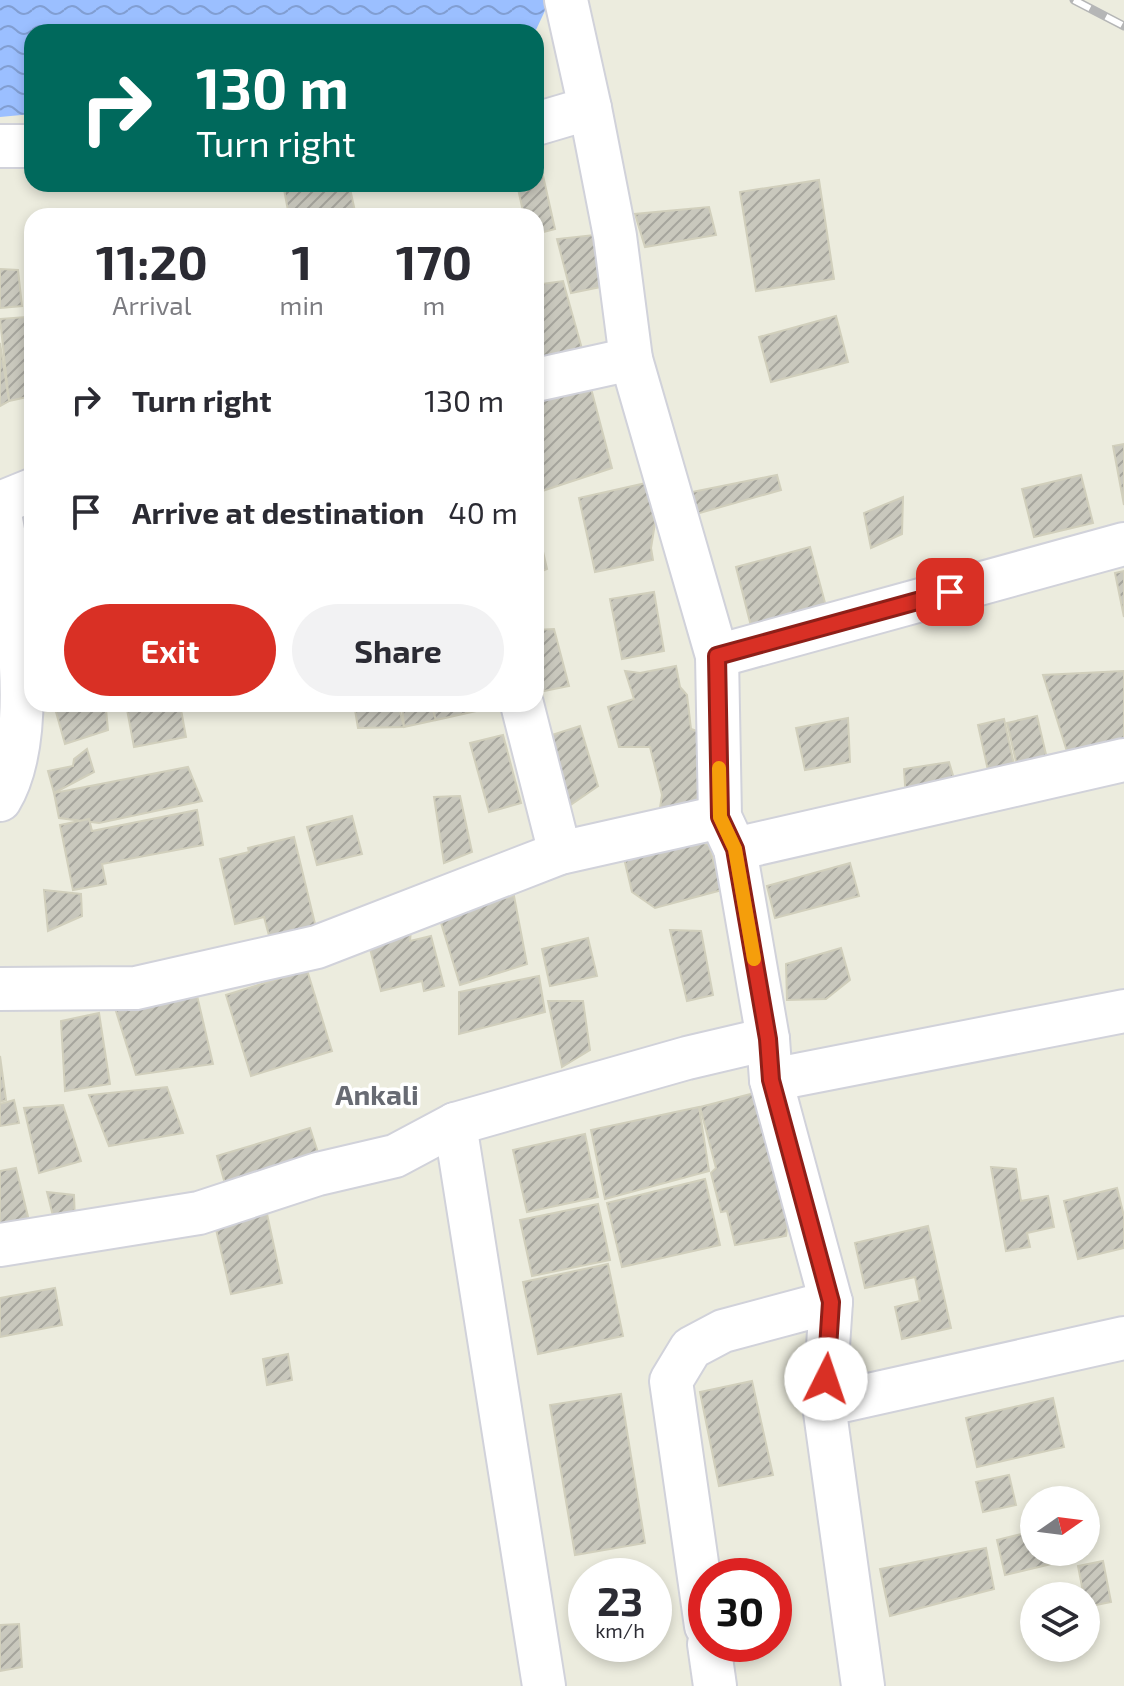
<!DOCTYPE html>
<style>
body{margin:0;font-family:"Exo 2",sans-serif;background:#f2f2f3;color:#2b2b33;height:100vh;display:flex;flex-direction:column;font-size:30px;white-space:nowrap}
*{box-sizing:border-box;margin:0}
p{font-size:26px;color:#7c7c81}
.icon{flex:none;width:44px;height:44px;fill:none;stroke:currentColor;stroke-width:2;stroke-linecap:round;stroke-linejoin:round}
.map{position:relative;flex:1;overflow:hidden}
.sheet{position:absolute;left:24px;top:208px;width:520px;height:504px;display:flex;flex-direction:column;background:#fff;border-radius:24px;box-shadow:0 4px 12px #0003}
.sheet>*{flex:none}
.top-card{position:absolute;left:24px;top:24px;width:520px;height:168px;border-radius:24px;box-shadow:0 4px 12px #0003;background:#00695c;color:#fff;overflow:hidden}
.needle{width:52px;rotate:76deg}
.tools{position:absolute;left:1020px;top:1486px;display:grid;gap:16px}
.tools a{display:grid;place-items:center;width:80px;height:80px;border-radius:50%;background:#fff;box-shadow:0 4px 12px #0003;font-size:40px}
.speed{position:absolute;left:568px;top:1558px;display:flex;gap:16px;font-size:40px;font-weight:700;text-align:center}
.speed>*{display:grid;place-content:center;width:104px;height:104px;border-radius:50%;background:#fff;box-shadow:0 4px 12px #0003;line-height:1}
.speed small{font-size:20px;font-weight:400}
.speed .limit{border:12px solid #d22;background:#fff;color:#111}
.pin{position:absolute;display:grid;place-items:center;width:68px;height:68px;color:#fff;margin:-34px;border-radius:16px;box-shadow:0 4px 12px #0006}
.me{position:absolute;width:88px;margin:-44px;rotate:4deg;stroke-linejoin:round;filter:drop-shadow(0 0 6px #0008)}
.turn{display:flex;align-items:center;gap:28px;height:168px;padding:0 40px;font-size:36px}
.turn .icon{width:104px;height:104px;stroke-width:2.5}
.turn b{display:block;font-size:56px;line-height:68px}
.eta{display:flex;justify-content:space-evenly;align-items:center;height:136px;text-align:center}
.eta b{font-size:48px;font-weight:700;line-height:56px}
.cta{display:flex;gap:16px;margin-top:auto;padding:16px 40px}
.cta a{flex:1;height:92px;border-radius:48px;background:#d93025;color:#fff;font-size:32px;font-weight:700;line-height:92px;text-align:center}
.cta a+a{background:#f2f2f3;color:#2b2b33}
ul{padding:0;list-style:none}
li{display:flex;align-items:center;gap:24px;height:112px;padding:0 40px}
li div{flex:1}
li b{display:block;font-size:30px}
li em{font-style:normal}
.map>svg:first-child{display:block}
.water{fill:url(#water-waves)}
.building{fill:url(#building-hatch);stroke:#d1cfbc;stroke-width:2}
.lines{fill:none;stroke-linecap:round;stroke-linejoin:round}
.street-casing{stroke:#d1d2da;stroke-width:46}
.street{stroke:#fff;stroke-width:42}
.rail-casing{stroke:#b5b6b6;stroke-width:9}
.rail{stroke:#fff;stroke-width:6;stroke-dasharray:18;stroke-linecap:butt}
.route-casing{stroke:#8d1f18;stroke-width:20}
.route{stroke:#d93025;stroke-width:14}
.slow{stroke:#f59e0b;stroke-width:14}
.labels{text-anchor:middle;stroke-width:7;stroke-linejoin:round;paint-order:stroke}
.quarter-label{font-size:28px;font-weight:bold;fill:#686b73;stroke:#fff}
</style>
<div class="map">
<svg width="1124" height="1686" viewBox="0 0 1124 1686">
<defs>
<pattern id="water-waves" width="16" height="10" patternUnits="userSpaceOnUse" patternTransform="scale(2)"><rect width="16" height="10" fill="#9bbfff"/><path d="M0 5q4-4 8 0t8 0" fill="none" stroke="#819ed2"/></pattern>
<pattern id="building-hatch" width="6" height="6" patternUnits="userSpaceOnUse" patternTransform="scale(2)"><rect width="6" height="6" fill="#c9c8bd"/><path d="M-1 1l2-2M0 6l6-6M5 7l2-2" fill="none" stroke="#a6a59d"/></pattern>
</defs>
<rect width="100%" height="100%" fill="#ececde"/>
<path class="water" d="M0,0H550L535,32H32V114L0,117Z"/>
<g class="building">
<path d="M542,171L555,229L536,234V216H524L517,184H536V172Z"/>
<path d="M819,180L834,279L756,291L740,192Z"/>
<path d="M283,184H349L356,216H289Z"/>
<path d="M709,207L716,235L645,247L635,214Z"/>
<path d="M594,235L601,287L571,293L557,239Z"/>
<path d="M0,269L18,270L22,306L0,308Z"/>
<path d="M536,269L542,284L563,281L584,356L536,370Z"/>
<path d="M836,316L848,362L771,382L759,337Z"/>
<path d="M26,317L32,396L9,401L0,319Z"/>
<path d="M0,343L9,401L0,406Z"/>
<path d="M588,377L612,468L536,493V390Z"/>
<path d="M1124,444V505L1113,446Z"/>
<path d="M777,475L781,490L689,516L687,493Z"/>
<path d="M1081,475L1093,523L1034,537L1022,489Z"/>
<path d="M646,483L655,523L651,548L653,560L595,572L579,498Z"/>
<path d="M903,497L902,534L871,548L864,513Z"/>
<path d="M536,521L547,569L536,574Z"/>
<path d="M810,547L828,614L753,634L736,567Z"/>
<path d="M1124,571V617L1115,573Z"/>
<path d="M654,592L664,651L622,659L610,599Z"/>
<path d="M554,629L569,686L539,692L536,630Z"/>
<path d="M676,666L680,687L687,695L691,729L700,732L708,817L657,827L662,795L650,747H619L608,707L634,699L625,671L640,673Z"/>
<path d="M1124,671V749L1070,761L1043,675Z"/>
<path d="M69,704H113L106,709L108,730L65,744L56,712Z"/>
<path d="M126,704H180L186,737L134,747Z"/>
<path d="M354,704H398L404,727L358,728Z"/>
<path d="M402,704H432L436,720L404,727Z"/>
<path d="M431,704H482L485,709L436,720Z"/>
<path d="M1037,716L1048,763L1018,770L1007,723Z"/>
<path d="M848,718L850,762L805,770L796,728Z"/>
<path d="M1004,719L1017,778L991,784L978,725Z"/>
<path d="M580,726L598,786L566,808L549,736Z"/>
<path d="M503,735L521,803L489,812L470,743Z"/>
<path d="M87,749L94,772L54,793L48,771L73,766L74,759Z"/>
<path d="M949,762L957,789L906,800L904,769Z"/>
<path d="M188,767L202,801L99,823L59,818L54,793Z"/>
<path d="M460,796L472,852L444,863L434,797Z"/>
<path d="M197,810L203,845L102,864L106,884L73,890L60,825L89,819L92,831Z"/>
<path d="M352,816L362,854L317,865L307,827Z"/>
<path d="M688,834L709,846L722,890L655,908L632,892L622,850Z"/>
<path d="M294,837L317,932L271,943L264,917L235,924L220,859L249,852L248,848Z"/>
<path d="M850,863L859,896L775,918L767,886Z"/>
<path d="M44,890L81,894L82,916L48,931Z"/>
<path d="M514,896L527,964L460,985L438,913Z"/>
<path d="M411,930L410,941L431,936L444,986L424,991L422,981L381,991L368,941Z"/>
<path d="M670,930L701,931L713,995L687,1001Z"/>
<path d="M588,938L597,976L550,986L542,949Z"/>
<path d="M841,948L850,980L826,999L787,1000L786,964Z"/>
<path d="M307,970L332,1051L251,1076L226,995Z"/>
<path d="M539,976L545,1012L459,1034V992Z"/>
<path d="M195,987L213,1064L136,1075L115,1008Z"/>
<path d="M548,1001H583L590,1050L562,1067Z"/>
<path d="M99,1013L110,1084L65,1091L61,1021Z"/>
<path d="M0,1056L6,1100L0,1102Z"/>
<path d="M167,1087L183,1133L109,1146L89,1095Z"/>
<path d="M766,1090L788,1221L786,1236L735,1245L727,1211L721,1212L711,1173L716,1168L700,1107Z"/>
<path d="M14,1100L19,1123L0,1126V1104Z"/>
<path d="M63,1105L81,1161L39,1173L24,1108Z"/>
<path d="M699,1107L709,1171L605,1199L591,1130Z"/>
<path d="M310,1128L322,1165L228,1194L217,1156Z"/>
<path d="M585,1134L598,1197L527,1212L513,1150Z"/>
<path d="M991,1167L1016,1169L1021,1201L1048,1196L1054,1227L1027,1233L1030,1247L1006,1251Z"/>
<path d="M16,1168L32,1233L0,1237V1171Z"/>
<path d="M705,1179L720,1245L622,1267L607,1203Z"/>
<path d="M1117,1188L1124,1216V1248L1078,1259L1064,1201Z"/>
<path d="M47,1192L74,1195L75,1221L55,1224Z"/>
<path d="M598,1204L610,1260L532,1276L520,1220Z"/>
<path d="M267,1214L282,1283L231,1294L215,1225Z"/>
<path d="M928,1226L951,1328L902,1339L895,1307L920,1301L915,1277L865,1288L855,1243Z"/>
<path d="M608,1264L623,1336L538,1354L523,1282Z"/>
<path d="M55,1288L62,1325L0,1337V1298Z"/>
<path d="M288,1354L292,1380L267,1385L263,1359Z"/>
<path d="M752,1381L773,1475L719,1486L700,1392Z"/>
<path d="M621,1394L645,1543L575,1555L550,1405Z"/>
<path d="M1053,1398L1064,1447L977,1467L966,1418Z"/>
<path d="M1009,1475L1016,1505L983,1512L976,1482Z"/>
<path d="M1034,1531V1552H1066L1068,1560L1005,1575L997,1540Z"/>
<path d="M986,1548L994,1589L890,1616L880,1569Z"/>
<path d="M1103,1561L1111,1602L1086,1607L1078,1566Z"/>
<path d="M19,1624L22,1667L0,1671V1625Z"/>
</g>
<g class="lines">
<g class="street-casing">
<g id="street">
<path d="M590,108L615,236L631,359L717,656L720,817L735,849L768,1039L771,1080L831,1302L824,1405L863,1686"/>
<path d="M536,124L590,108L566,0"/>
<path d="M0,146H32"/>
<path d="M536,380L631,359"/>
<path d="M0,503L32,490"/>
<path d="M0,514C14,590 41,733 0,800"/>
<path d="M717,656L1124,544"/>
<path d="M522,704L560,853"/>
<path d="M735,849L1124,760"/>
<path d="M0,989L136,988L317,947L560,853L720,817"/>
<path d="M771,1080L1124,1011"/>
<path d="M455,1124L544,1686"/>
<path d="M0,1245L199,1213L318,1174L395,1156L455,1124L687,1058L768,1039"/>
<path d="M824,1405L1124,1338"/>
<path d="M706,1626L671,1381L691,1348L723,1331L831,1302"/>
<path d="M709,1644L715,1686"/>
</g>
</g>
<use href="#street" class="street"/>
<g class="rail-casing">
<path id="rail" d="M1074,0L1124,26"/>
</g>
<use href="#rail" class="rail"/>
</g>
<g class="lines">
<g class="route-casing">
<path id="route" d="M826,1379L831,1302L771,1080L768,1039L735,849L720,817L717,656L950,592"/>
</g>
<use href="#route" class="route"/>
<path class="slow" d="M719,768L720,817L735,849L754,959"/>
</g>
<g class="labels">
<g class="quarter-label">
<text x="377" y="1105">Ankali</text>
</g>
</g>
</svg>
<div class="tools">
<a><svg class="needle" viewBox="-14 -14 28 28"><path d="M0-13l5 13h-10z" fill="#e53935"/><path d="M0 13l5-13h-10z" fill="#7c7c81"/></svg></a>
<a><svg class="icon" aria-label="layers" viewBox="0 0 24 24"><path d="M12 4l9 5-9 5-9-5zM3 14l9 5 9-5"/></svg></a>
</div>
<div class="speed"><div>23<small>km/h</small></div><div class="limit">30</div></div>
<div class="pin" style="left:950px;top:592px;background:#d93025"><svg class="icon" aria-label="arrive" viewBox="0 0 24 24"><path d="M6 21V4h12l-3 4 3 4H6"/></svg></div>
<svg class="me" style="left:826px;top:1379px" viewBox="-20 -20 40 40"><circle r="19" fill="#fff"/><path d="M0-13L10 11 0 6-10 11z" fill="#d93025"/></svg>
<div class="top-card">
<div class="turn"><svg class="icon" aria-label="right" viewBox="0 0 24 24"><path d="M7 20v-9h11M14 6l5 5-5 5"/></svg><div><b>130 m</b>Turn right</div></div>
</div>
<section class="sheet">
<div class="eta">
<div><b>11:20</b><p>Arrival</p></div>
<div><b>1</b><p>min</p></div>
<div><b>170</b><p>m</p></div>
</div>
<ul>
<li><svg class="icon" aria-label="right" viewBox="0 0 24 24"><path d="M7 20v-9h11M14 6l5 5-5 5"/></svg><div><b>Turn right</b></div><em>130 m</em></li>
<li><svg class="icon" aria-label="arrive" viewBox="0 0 24 24"><path d="M6 21V4h12l-3 4 3 4H6"/></svg><div><b>Arrive at destination</b></div><em>40 m</em></li>
</ul>
<div class="cta"><a>Exit</a><a>Share</a></div>
</section>
</div>
